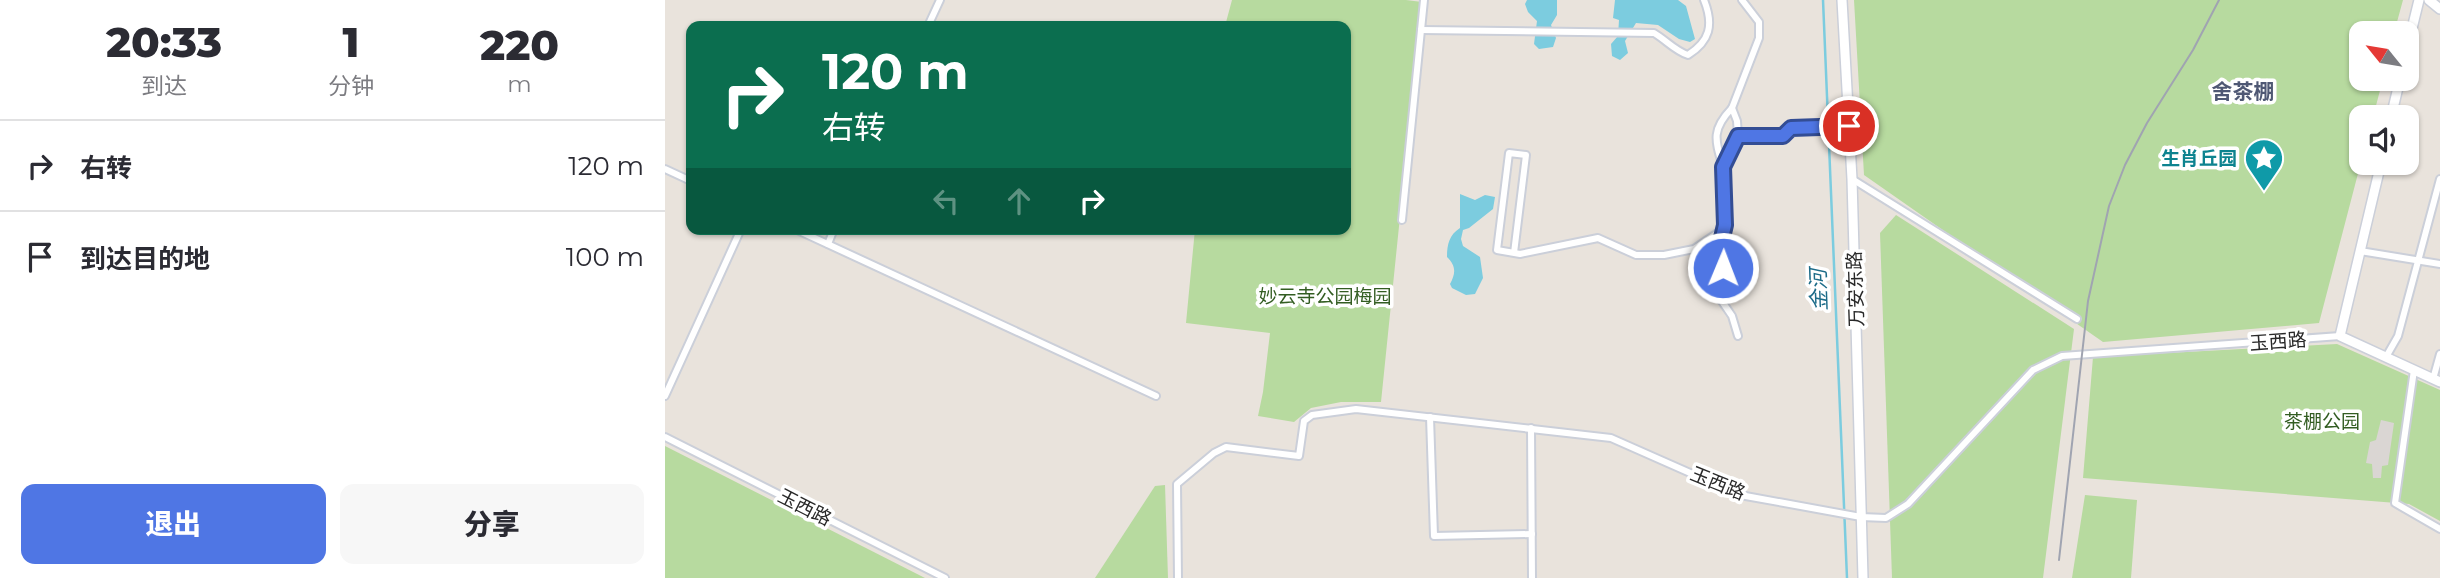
<!DOCTYPE html>
<html lang="zh">
<meta charset="utf-8">
<style>
body{margin:0;font-family:Montserrat,"Noto Sans SC",sans-serif;background:#f7f7f7;color:#2b2b33;height:100vh;display:flex;flex-direction:column;font-size:26px;white-space:nowrap}
*{box-sizing:border-box;margin:0}
p{font-size:23px;color:#7c7c81}
.icon{flex:none;width:38px;height:38px;fill:none;stroke:currentColor;stroke-width:2;stroke-linecap:round;stroke-linejoin:round}
.map{position:relative;flex:1;overflow:hidden}
.drawer{display:flex;flex-direction:column;background:#fff;width:665px}
.drawer>*{flex:none}
.hud{position:absolute;left:21px;top:21px;width:665px;height:214px;border-radius:14px;box-shadow:0 2px 5px #0004;background:#0b6e4f;color:#fff;overflow:hidden}
.needle{width:46px;rotate:300deg}
.fabs{position:absolute;left:1684px;top:21px;display:grid;gap:14px}
.fabs a{display:grid;place-items:center;width:70px;height:70px;border-radius:14px;background:#fff;box-shadow:0 2px 5px #0004;font-size:35px}
.pin{position:absolute;display:grid;place-items:center;width:60px;height:60px;color:#fff;margin:-30px;border:4px solid #fff;border-radius:50%;box-shadow:0 2px 7px #0007}
.me{position:absolute;width:77px;margin:-38px;rotate:1deg;stroke-linejoin:round;filter:drop-shadow(0 0 5px #0008)}
.turn{display:flex;align-items:center;gap:24px;height:147px;padding:0 21px;font-size:32px}
.turn .icon{width:91px;height:91px;stroke-width:2.5}
.turn b{display:block;font-size:49px;line-height:60px}
.lanes{display:flex;align-items:center;height:66px;padding:0 21px;background:#0003;justify-content:center;gap:35px;direction:ltr}
.lanes .off{opacity:.35}
.eta{display:flex;justify-content:space-evenly;align-items:center;height:119px;text-align:center}
.eta b{font-size:42px;font-weight:800;line-height:49px}
.primary-button{display:flex;gap:14px;margin-top:auto;padding:14px 21px}
.primary-button a{flex:1;height:80px;border-radius:14px;background:#4f76e4;color:#fff;font-size:28px;font-weight:800;line-height:80px;text-align:center}
.primary-button a+a{background:#f7f7f7;color:#2b2b33}
ul{padding:0;list-style:none}
li{display:flex;align-items:center;gap:21px;height:91px;padding:0 21px;border-top:2px solid #e1e1e2}
li div{flex:1}
li b{display:block;font-size:26px}
li em{font-style:normal}
main{display:flex;flex:1;min-height:0}
.map>svg:first-child{display:block}
.green{fill:#b7da9f}
.plaza{fill:#dad6d3}
.water{fill:#7cccdf}
.lines{fill:none;stroke-linecap:round;stroke-linejoin:round}
.stream{stroke:#7cccdf;stroke-width:2.5}
.street-casing{stroke:#cbcfd9;stroke-width:10}
.secondary-casing{stroke:#cbcfd9;stroke-width:12}
.street{stroke:#fff;stroke-width:6}
.secondary{stroke:#fff;stroke-width:9}
.tram{stroke:#a0a4b1;stroke-width:2}
.route-casing{stroke:#334d94;stroke-width:18}
.route{stroke:#4f76e4;stroke-width:12}
.labels{text-anchor:middle;stroke-width:7;stroke-linejoin:round;paint-order:stroke}
.culture-label{font-size:19px;font-weight:bold;fill:#0d838f;stroke:#fff;text-anchor:end}
.street-label{font-size:19px;fill:#292929;stroke:#fff}
.park-label{font-size:19px;fill:#335d22;stroke:#fff}
.neighbourhood-label{font-size:21px;font-weight:bold;fill:#4f5874;stroke:#fff}
.water-label{font-size:21px;font-style:italic;fill:#1d6c89;stroke:#fff}
</style>
<main>
<section class="drawer">
<div class="eta">
<div><b>20:33</b><p>到达</p></div>
<div><b>1</b><p>分钟</p></div>
<div><b>220</b><p>m</p></div>
</div>
<ul>
<li><svg class="icon" aria-label="right" viewBox="0 0 24 24"><path d="M7 20v-9h11M14 6l5 5-5 5"/></svg><div><b>右转</b></div><em>120 m</em></li>
<li><svg class="icon" aria-label="arrive" viewBox="0 0 24 24"><path d="M6 21V4h12l-3 4 3 4H6"/></svg><div><b>到达目的地</b></div><em>100 m</em></li>
</ul>
<div class="primary-button"><a>退出</a><a>分享</a></div>
</section>
<div class="map">
<svg width="1775" height="578" viewBox="0 0 1775 578">
<rect width="100%" height="100%" fill="#e9e3dc"/>
<g class="green">
<path d="M567,0H741L757,2L716,402H676L646,408L629,422L593,416L598,392L605,333L521,323L530,229H681V26H560Z"/>
<path d="M1189,0H1738L1729,33H1696V79H1718L1708,117H1696V162L1654,323L1438,342L1199,175Z"/>
<path d="M1231,215L1409,329L1378,578H1227L1215,233Z"/>
<path d="M1672,344L1775,390V521L1744,504L1418,478L1428,357Z"/>
<path d="M0,446L260,578H0Z"/>
<path d="M500,485L503,578H430L490,486Z"/>
<path d="M1420,495L1472,500L1466,578H1407Z"/>
</g>
<path class="plaza" d="M1716,420L1729,423L1723,465L1717,466L1716,478H1708L1707,464L1701,463L1705,442L1711,440Z"/>
<g class="water">
<path d="M862,0H892V15L886,25L891,38L888,47L874,49L869,44L872,21L863,12L860,4Z"/>
<path d="M950,0H1013L1021,6L1030,39L1025,42L1014,39L993,25L971,23L960,41L963,53L955,60L947,56L946,44L953,36L954,20L948,18Z"/>
<path d="M795,194L810,200L820,195L830,197L828,209L804,228L798,230L796,239L798,246L815,257L818,278L810,294L801,295L787,288L785,284C791,273 791,266 782,257C782,245 784,235 795,228Z"/>
</g>
<g class="lines">
<path class="stream" d="M1158,0L1182,578"/>
<g class="street-casing">
<g id="street">
<path d="M263,26L275,0"/>
<path d="M756,30L989,33C1001,40 1010,51 1023,55C1045,41 1049,25 1039,0"/>
<path d="M1067,108L1094,38V22L1077,0"/>
<path d="M1073,136L1058,167C1050,140 1046,130 1067,108L1072,121L1073,136H1118L1126,128L1184,126"/>
<path d="M1058,167L1060,225L1055,246L1058,268L1051,285L1054,297L1067,316L1073,336"/>
<path d="M0,169L26,181"/>
<path d="M1187,179L1412,319"/>
<path d="M737,220L759,0"/>
<path d="M130,229L491,396"/>
<path d="M163,244L169,229"/>
<path d="M1695,251L1775,264"/>
<path d="M849,253L861,155L844,153L832,250L855,254L933,238L971,255H999L1029,249L1060,228"/>
<path d="M1721,357L1733,336L1775,179"/>
<path d="M1749,370L1730,503L1775,529"/>
<path d="M1768,379L1775,354"/>
<path d="M0,396L76,229"/>
<path d="M765,417L769,536L867,534"/>
<path d="M866,428L867,578"/>
<path d="M0,437L280,578"/>
<path d="M513,578L512,484L549,453L561,447L634,456L639,421L647,415L691,409L946,438L1075,495L1196,517L1221,518L1243,504L1368,370L1397,356L1675,336"/>
</g>
</g>
<g class="secondary-casing">
<g id="secondary">
<path d="M1177,0L1187,179L1198,578"/>
<path d="M1764,0L1775,9"/>
<path d="M1741,53L1754,0"/>
<path d="M1726,117L1735,79"/>
<path d="M1716,163L1675,336L1775,382"/>
</g>
</g>
<use href="#street" class="street"/>
<use href="#secondary" class="secondary"/>
<path class="tram" d="M1394,560L1423,301L1444,206L1460,165L1482,123L1528,50L1554,0"/>
</g>
<g class="lines">
<g class="route-casing">
<path id="route" d="M1058,268L1055,246L1060,225L1058,167L1073,136H1118L1126,128L1184,126"/>
</g>
<use href="#route" class="route"/>
</g>
<defs>
<g id="sight-pin" transform="scale(2.0125)"><path d="M0 17L-7.5 6A9.5 9.5 0 1 1 7.5 6Z" fill="#0f9aa8" stroke="#fff"/><path d="M0-6L1.8-2.2L6-1.7L2.9 1.2L3.7 5.4L0 3.3L-3.7 5.4L-2.9 1.2L-6-1.7L-1.8-2.2Z" fill="#fff"/></g>
</defs>
<g fill-rule="evenodd">
<use href="#sight-pin" x="1599" y="158"/>
</g>
<g class="labels">
<g class="culture-label">
<text x="1572" y="165">生肖丘园</text>
</g>
<g class="street-label">
<text transform="translate(1190 289) rotate(-92)" y="7">万安东路</text>
<text transform="translate(1613 341) rotate(-4)" y="7">玉西路</text>
<text transform="translate(1053 483) rotate(22)" y="7">玉西路</text>
<text transform="translate(140 507) rotate(27)" y="7">玉西路</text>
</g>
<g class="park-label">
<text x="660" y="303">妙云寺公园梅园</text>
<text x="1657" y="428">茶棚公园</text>
</g>
<g class="neighbourhood-label">
<text x="1578" y="99">舍茶棚</text>
</g>
<g class="water-label">
<text transform="translate(1154 290) rotate(-92)" y="7">金河</text>
</g>
</g>
</svg>
<div class="fabs">
<a><svg class="needle" viewBox="-14 -14 28 28"><path d="M0-13l5 13h-10z" fill="#e53935"/><path d="M0 13l5-13h-10z" fill="#7c7c81"/></svg></a>
<a><svg class="icon" aria-label="sound" viewBox="0 0 24 24"><path d="M4 9h4l5-4v14l-5-4H4zM17 9q2 3 0 6"/></svg></a>
</div>
<div class="pin" style="left:1184px;top:126px;background:#d93025"><svg class="icon" aria-label="arrive" viewBox="0 0 24 24"><path d="M6 21V4h12l-3 4 3 4H6"/></svg></div>
<svg class="me" style="left:1058px;top:268px" viewBox="-20 -20 40 40"><circle r="17" fill="#4f76e4" stroke="#fff" stroke-width="3"/><path d="M0-11L8 9 0 5-8 9z" fill="#fff"/></svg>
<div class="hud">
<div class="turn"><svg class="icon" aria-label="right" viewBox="0 0 24 24"><path d="M7 20v-9h11M14 6l5 5-5 5"/></svg><div><b>120 m</b>右转</div></div>
<div class="lanes"><svg class="icon off" aria-label="left" viewBox="0 0 24 24"><path d="M17 20v-9H6M10 6l-5 5 5 5"/></svg><svg class="icon off" aria-label="ahead" viewBox="0 0 24 24"><path d="M12 20V5M6 11l6-6 6 6"/></svg><svg class="icon" aria-label="right" viewBox="0 0 24 24"><path d="M7 20v-9h11M14 6l5 5-5 5"/></svg></div>
</div>
</div>
</main>
